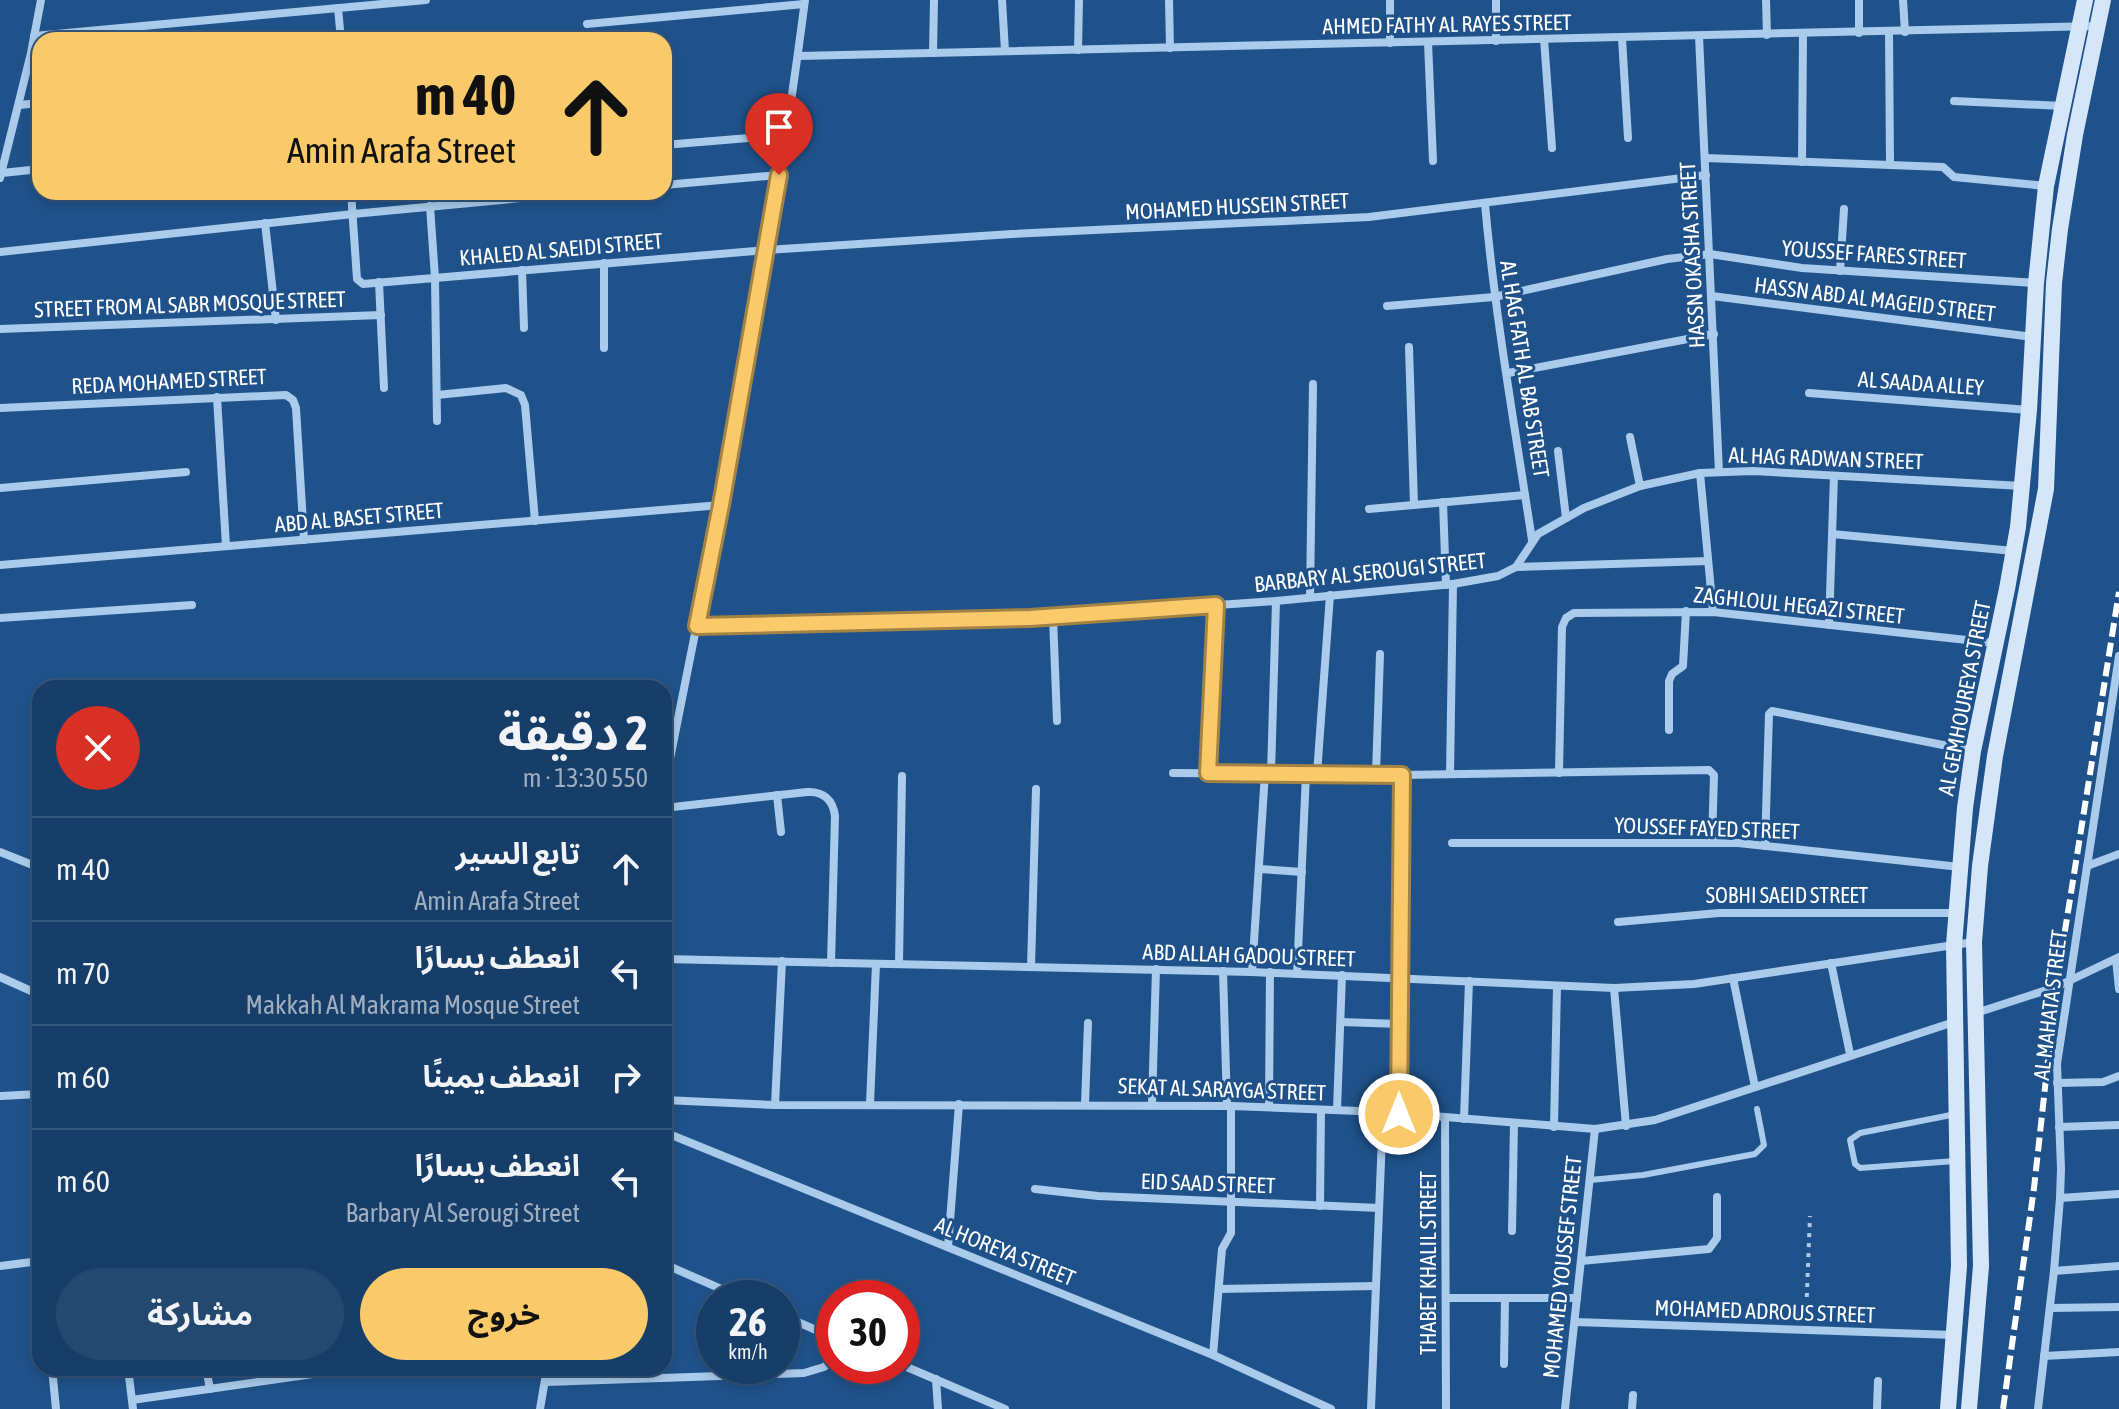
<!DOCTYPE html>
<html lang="ar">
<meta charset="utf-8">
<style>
body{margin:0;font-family:"Asap Condensed","Noto Sans Arabic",sans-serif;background:#244971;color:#f1f3f6;direction:rtl;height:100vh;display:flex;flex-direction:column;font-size:30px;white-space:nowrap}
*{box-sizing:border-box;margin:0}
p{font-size:26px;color:#9eaec0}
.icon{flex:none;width:44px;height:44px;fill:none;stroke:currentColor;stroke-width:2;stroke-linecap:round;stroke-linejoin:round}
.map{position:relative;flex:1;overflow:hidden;direction:ltr}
.drawer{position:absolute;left:32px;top:680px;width:640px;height:696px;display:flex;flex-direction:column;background:#173e68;border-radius:24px;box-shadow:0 4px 12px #0003,0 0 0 2px #36577c;direction:rtl}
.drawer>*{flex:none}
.banner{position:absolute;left:32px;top:32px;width:640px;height:168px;border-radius:24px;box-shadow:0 4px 12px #0003,0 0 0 2px #36577c;direction:rtl;background:#fac96a;color:#111;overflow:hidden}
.speed{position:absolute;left:696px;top:1280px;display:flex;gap:16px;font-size:40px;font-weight:700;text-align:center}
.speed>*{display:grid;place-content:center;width:104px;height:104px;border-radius:50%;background:#173e68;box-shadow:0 4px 12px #0003,0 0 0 2px #36577c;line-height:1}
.speed small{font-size:20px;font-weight:400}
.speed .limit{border:12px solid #d22;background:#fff;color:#111}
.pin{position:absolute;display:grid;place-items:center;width:68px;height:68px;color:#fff;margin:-82px -34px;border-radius:50% 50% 50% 0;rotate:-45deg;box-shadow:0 0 8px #0007}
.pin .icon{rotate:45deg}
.me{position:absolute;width:88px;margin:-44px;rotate:0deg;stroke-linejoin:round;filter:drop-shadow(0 0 6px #0008)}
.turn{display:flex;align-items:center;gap:28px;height:168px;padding:0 24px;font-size:36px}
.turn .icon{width:104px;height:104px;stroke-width:2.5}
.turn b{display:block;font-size:56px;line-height:68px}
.round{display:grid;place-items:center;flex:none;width:84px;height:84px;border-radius:42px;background:#244971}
.summary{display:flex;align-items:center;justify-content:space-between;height:136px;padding:0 24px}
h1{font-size:48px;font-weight:700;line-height:60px}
.primary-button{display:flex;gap:16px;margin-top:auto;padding:16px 24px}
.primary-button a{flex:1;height:92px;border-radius:48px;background:#fac96a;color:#111;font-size:32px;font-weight:700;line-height:92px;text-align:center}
.primary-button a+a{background:#244971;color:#f1f3f6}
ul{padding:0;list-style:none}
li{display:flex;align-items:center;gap:24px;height:104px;padding:0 24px;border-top:2px solid #36577c}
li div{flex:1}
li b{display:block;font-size:30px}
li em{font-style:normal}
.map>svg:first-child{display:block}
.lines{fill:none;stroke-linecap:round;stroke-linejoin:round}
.path{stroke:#aacbeb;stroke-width:4;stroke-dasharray:4 6;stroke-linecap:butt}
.lane{stroke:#aacbeb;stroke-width:6}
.street{stroke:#aacbeb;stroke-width:8}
.secondary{stroke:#d6e6f9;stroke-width:16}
.rail{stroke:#fff;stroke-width:6;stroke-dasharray:14 6;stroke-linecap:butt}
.route-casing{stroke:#a28345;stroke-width:20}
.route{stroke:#fac96a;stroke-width:14}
.labels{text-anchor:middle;stroke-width:6;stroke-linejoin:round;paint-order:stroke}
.street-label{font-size:22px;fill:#fff;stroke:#1f528a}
</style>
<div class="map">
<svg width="2119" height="1409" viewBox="0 0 2119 1409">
<rect width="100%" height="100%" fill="#1f528a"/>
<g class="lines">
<path class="path" d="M1806,1317L1810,1216"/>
<g class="lane">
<path d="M1955,1161L1860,1168L1855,1164L1850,1140L1860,1133L1956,1114"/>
<path d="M1590,1180L1643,1175L1755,1154L1764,1145L1757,1109"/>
</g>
<g class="street">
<path d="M1002,0L1005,51"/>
<path d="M1169,0L1170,48"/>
<path d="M1496,0V41"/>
<path d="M1766,0L1767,35"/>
<path d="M1859,0V33"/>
<path d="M1903,0L1905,32"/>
<path d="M338,8L341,40"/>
<path d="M587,24L804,4"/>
<path d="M1889,32L1890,164"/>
<path d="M34,36L426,0"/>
<path d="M1699,36L1719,472"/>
<path d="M1622,38L1628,138"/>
<path d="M1544,39L1552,148"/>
<path d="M1428,42L1433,161"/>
<path d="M1390,43V0"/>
<path d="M1078,50L1079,0"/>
<path d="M933,53L934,0"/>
<path d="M798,56L2097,26"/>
<path d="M1954,101L2063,106"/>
<path d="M19,105L40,103"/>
<path d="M664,145L785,135"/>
<path d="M1705,158L1943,167L1954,177L2046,186"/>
<path d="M1802,162L1803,34"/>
<path d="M2,173L40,169"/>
<path d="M0,178L31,53L41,0"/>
<path d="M664,185L779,175"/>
<path d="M351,192L357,279L363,284L767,250L1012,234L1369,217L1706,175"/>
<path d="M1485,204C1495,316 1515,428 1532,540"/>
<path d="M430,206L435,278L437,421"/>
<path d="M265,223L276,320"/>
<path d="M0,252L353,214L585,192"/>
<path d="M604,263V348"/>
<path d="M522,270L524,328"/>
<path d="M1840,271L1844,209"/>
<path d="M379,282L384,388"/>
<path d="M1712,296L2033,337"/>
<path d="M1387,306L1494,297L1667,259L1710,254L1802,268L2036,283"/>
<path d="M0,329L381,315"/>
<path d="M1409,347L1414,505"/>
<path d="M1508,373L1714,334"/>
<path d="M1809,393L2029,410"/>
<path d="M437,395L506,388L521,395L525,405L535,521"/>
<path d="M217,397L226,546"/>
<path d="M0,408L286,395L293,400L296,408L304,540"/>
<path d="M1630,437L1640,486"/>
<path d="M1558,451L1566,518"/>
<path d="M1700,473L1713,612"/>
<path d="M0,488L186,472"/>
<path d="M1443,502L1446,585"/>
<path d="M1369,509L1525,495"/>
<path d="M1832,534L2014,551"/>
<path d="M0,565L721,505"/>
<path d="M1516,567L1538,534L1584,508L1640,486L1700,473L1753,471L2022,486"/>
<path d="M1310,597L1313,384"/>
<path d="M1053,617L1057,721"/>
<path d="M0,618L192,605"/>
<path d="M1829,625L1834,476"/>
<path d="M697,626L1030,618L1276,601L1453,584L1498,576L1516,567L1708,561"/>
<path d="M1669,730V681L1672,674L1683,666L1686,611"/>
<path d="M1173,773L1402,775L1709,770L1714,775L1712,842"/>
<path d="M1208,773L1216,605"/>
<path d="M1559,773L1562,627L1566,618L1574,613L1713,612L1994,643"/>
<path d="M1271,774L1276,601"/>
<path d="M1317,774L1330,595"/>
<path d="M1376,774L1380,654"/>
<path d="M1450,774L1453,584"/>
<path d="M664,789C716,527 771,265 805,0"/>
<path d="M777,795L781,832"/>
<path d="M664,808L807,792C823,791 833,800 835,816L831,963"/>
<path d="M1452,843H1738L1960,867"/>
<path d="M1765,846L1769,714L1772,711L1973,751"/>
<path d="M0,852L40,868"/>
<path d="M2087,866L2119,854"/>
<path d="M1260,869L1302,872"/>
<path d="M1618,922L1719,913H1956"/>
<path d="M664,959L1252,972L1614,988L1694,984L1974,942"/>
<path d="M2116,959L2119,989"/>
<path d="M1831,963L1850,1054"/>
<path d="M899,964L902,776"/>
<path d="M1031,967L1036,789"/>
<path d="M1223,971L1227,1106"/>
<path d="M1252,972L1265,773"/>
<path d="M1297,974L1306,774"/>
<path d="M0,977L40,995"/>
<path d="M1733,978L1755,1087"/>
<path d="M1614,988L1626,1126"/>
<path d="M1976,1013L2056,987L2119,957"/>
<path d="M1341,1022L1400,1024"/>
<path d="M2057,1083L2103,1082L2119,1076"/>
<path d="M0,1096L40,1094"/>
<path d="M664,1100L775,1105L1231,1106L1383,1112L1595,1129L1655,1120L1954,1022"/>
<path d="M870,1104L876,964"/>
<path d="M1085,1104L1088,1023"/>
<path d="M1152,1104L1156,969"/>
<path d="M775,1105L782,961"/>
<path d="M1269,1107L1270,972"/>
<path d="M1337,1110L1342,975"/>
<path d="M1399,1114L1402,775"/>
<path d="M1445,1118L1446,1409"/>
<path d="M1464,1119L1469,981"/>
<path d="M1554,1127L1557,986"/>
<path d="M2059,1127L2119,1125"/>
<path d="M664,1132L1213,1355L1331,1409"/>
<path d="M1035,1189L1098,1196L1379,1208"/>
<path d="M2060,1198L2119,1194"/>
<path d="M1320,1206L1321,1110"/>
<path d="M1512,1231L1514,1124"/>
<path d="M948,1247L959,1104"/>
<path d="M1581,1261L1709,1249L1717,1238V1197"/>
<path d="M664,1264L742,1298"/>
<path d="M0,1266L40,1261"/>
<path d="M2054,1271L2119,1266"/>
<path d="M1219,1289L1376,1286"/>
<path d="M1446,1298H1577"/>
<path d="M2050,1308L2119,1307"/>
<path d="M782,1315L834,1338"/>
<path d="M1575,1322L1954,1335"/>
<path d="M1213,1355L1222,1249L1231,1233V1106"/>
<path d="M2044,1356L2119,1352"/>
<path d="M1504,1364L1505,1298"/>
<path d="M902,1365L1005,1409"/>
<path d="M52,1368L56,1409"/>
<path d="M128,1368L133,1409"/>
<path d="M206,1368L210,1389"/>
<path d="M936,1379L938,1409"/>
<path d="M545,1382L804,1373L824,1367L834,1358"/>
<path d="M132,1400L355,1368"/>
<path d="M540,1409L547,1368"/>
<path d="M1371,1409L1383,1112"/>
<path d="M1565,1409L1595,1129"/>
<path d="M1632,1409L1633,1395"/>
<path d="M1877,1409L1878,1381"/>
<path d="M2038,1409L2054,1271L2060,1198L2061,1169L2057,1064L2119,656"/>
</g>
<g class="secondary">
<path d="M1948,1409L1959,1266L1954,945L1965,808L1973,751L2007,589L2018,527L2029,410L2036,283L2046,186L2085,0"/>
<path d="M1969,1409L1981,1266L1974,942L1980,866L1995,756L2046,489L2054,283L2060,229L2075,135L2103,0"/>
</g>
<path class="rail" d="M2003,1409L2034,1188L2056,987L2119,592"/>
</g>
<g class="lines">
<g class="route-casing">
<path id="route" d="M779,175L721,505L697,626L1030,618L1216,605L1208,773L1402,775L1399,1114"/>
</g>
<use href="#route" class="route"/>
</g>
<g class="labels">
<g class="street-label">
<text transform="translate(1447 24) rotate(-1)" y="8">AHMED FATHY AL RAYES STREET</text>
<text transform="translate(1237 206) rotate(-3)" y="8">MOHAMED HUSSEIN STREET</text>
<text transform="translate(561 249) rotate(-5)" y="8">KHALED AL SAEIDI STREET</text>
<text transform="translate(1874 254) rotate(4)" y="8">YOUSSEF FARES STREET</text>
<text transform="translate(1692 255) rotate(-93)" y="8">HASSN OKASHA STREET</text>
<text transform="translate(1875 299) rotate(7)" y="8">HASSN ABD AL MAGEID STREET</text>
<text transform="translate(190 304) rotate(-2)" y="8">STREET FROM AL SABR MOSQUE STREET</text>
<text transform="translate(1525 369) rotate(81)" y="8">AL HAG FATH AL BAB STREET</text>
<text transform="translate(169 381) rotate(-3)" y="8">REDA MOHAMED STREET</text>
<text transform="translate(1921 383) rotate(4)" y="8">AL SAADA ALLEY</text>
<text transform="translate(1826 458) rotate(2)" y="8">AL HAG RADWAN STREET</text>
<text transform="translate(359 517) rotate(-5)" y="8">ABD AL BASET STREET</text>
<text transform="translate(1370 572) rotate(-6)" y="8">BARBARY AL SEROUGI STREET</text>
<text transform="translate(1799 605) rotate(6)" y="8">ZAGHLOUL HEGAZI STREET</text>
<text transform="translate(1964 698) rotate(-79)" y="8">AL GEMHOUREYA STREET</text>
<text transform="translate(1707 828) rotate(2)" y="8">YOUSSEF FAYED STREET</text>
<text x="1787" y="903">SOBHI SAEID STREET</text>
<text transform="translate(1249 955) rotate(2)" y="8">ABD ALLAH GADOU STREET</text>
<text transform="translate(2050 1005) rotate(-83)" y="8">AL MAHATA STREET</text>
<text transform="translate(1222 1089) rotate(2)" y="8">SEKAT AL SARAYGA STREET</text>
<text transform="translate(1208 1183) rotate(2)" y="8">EID SAAD STREET</text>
<text transform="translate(1005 1251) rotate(22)" y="8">AL HOREYA STREET</text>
<text transform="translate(1428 1263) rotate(-90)" y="8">THABET KHALIL STREET</text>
<text transform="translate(1562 1267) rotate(-84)" y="8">MOHAMED YOUSSEF STREET</text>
<text transform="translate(1765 1311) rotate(2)" y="8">MOHAMED ADROUS STREET</text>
</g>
</g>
</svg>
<div class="speed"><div>26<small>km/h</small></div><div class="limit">30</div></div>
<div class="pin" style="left:779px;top:175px;background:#d93025"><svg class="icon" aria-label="arrive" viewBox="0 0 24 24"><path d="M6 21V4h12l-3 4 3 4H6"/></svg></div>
<svg class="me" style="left:1399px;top:1114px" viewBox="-20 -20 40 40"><circle r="17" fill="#fac96a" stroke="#fff" stroke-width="3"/><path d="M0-11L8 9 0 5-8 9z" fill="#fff"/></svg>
<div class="banner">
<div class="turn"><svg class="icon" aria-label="ahead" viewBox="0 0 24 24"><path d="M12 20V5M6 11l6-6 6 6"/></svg><div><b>40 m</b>Amin Arafa Street</div></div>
</div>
<section class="drawer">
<div class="summary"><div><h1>2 دقيقة</h1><p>550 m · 13:30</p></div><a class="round" style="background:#d93025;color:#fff"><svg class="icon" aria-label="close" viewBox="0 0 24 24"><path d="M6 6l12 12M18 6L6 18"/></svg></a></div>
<ul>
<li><svg class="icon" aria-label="ahead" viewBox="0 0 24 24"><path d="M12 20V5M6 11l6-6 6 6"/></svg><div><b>تابع السير</b><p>Amin Arafa Street</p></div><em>40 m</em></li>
<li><svg class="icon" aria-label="left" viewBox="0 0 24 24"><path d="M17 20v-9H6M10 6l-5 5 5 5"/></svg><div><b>انعطف يسارًا</b><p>Makkah Al Makrama Mosque Street</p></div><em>70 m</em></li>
<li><svg class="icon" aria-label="right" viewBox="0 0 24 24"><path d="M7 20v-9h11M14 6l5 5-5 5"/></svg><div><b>انعطف يمينًا</b></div><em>60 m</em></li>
<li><svg class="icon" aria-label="left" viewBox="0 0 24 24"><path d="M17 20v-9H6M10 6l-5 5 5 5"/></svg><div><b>انعطف يسارًا</b><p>Barbary Al Serougi Street</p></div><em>60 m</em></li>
</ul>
<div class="primary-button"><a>خروج</a><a>مشاركة</a></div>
</section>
</div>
